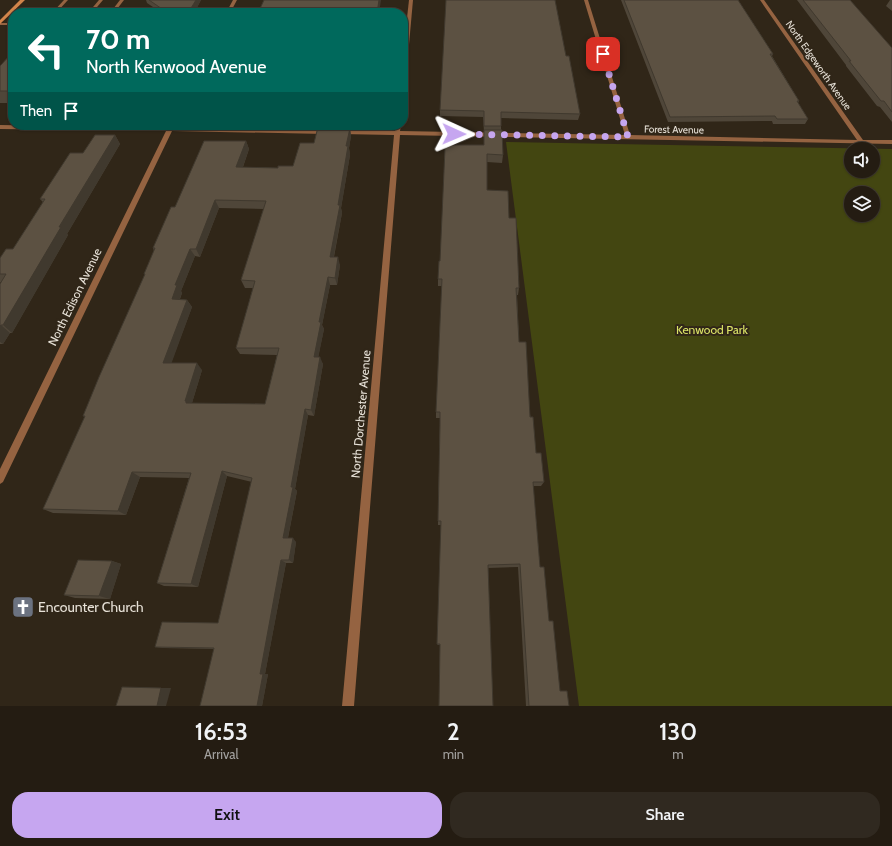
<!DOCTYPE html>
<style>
body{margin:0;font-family:Cabin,sans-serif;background:#302920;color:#f1f3f6;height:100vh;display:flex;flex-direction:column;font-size:15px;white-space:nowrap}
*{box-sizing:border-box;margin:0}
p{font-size:13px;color:#a3a19f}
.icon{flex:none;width:22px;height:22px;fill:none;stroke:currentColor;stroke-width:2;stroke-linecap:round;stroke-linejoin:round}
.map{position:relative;height:706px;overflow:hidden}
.sheet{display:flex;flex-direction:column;background:#241c12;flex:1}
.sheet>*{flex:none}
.top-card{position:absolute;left:8px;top:8px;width:400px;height:122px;border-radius:16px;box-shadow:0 1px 3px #0004,0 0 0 1px #413a32;background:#00695c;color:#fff;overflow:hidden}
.tools{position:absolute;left:844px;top:142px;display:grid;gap:8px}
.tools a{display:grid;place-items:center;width:36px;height:36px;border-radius:50%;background:#241c12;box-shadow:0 1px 3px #0004,0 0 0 1px #413a32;font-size:20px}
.pin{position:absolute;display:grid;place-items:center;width:34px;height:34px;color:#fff;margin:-17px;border-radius:8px;box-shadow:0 2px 6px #0006}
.me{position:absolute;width:44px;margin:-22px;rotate:91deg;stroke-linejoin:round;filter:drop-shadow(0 0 3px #0008)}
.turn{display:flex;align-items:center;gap:14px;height:84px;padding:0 12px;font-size:18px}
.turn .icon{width:52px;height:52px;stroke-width:2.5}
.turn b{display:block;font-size:28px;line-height:34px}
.then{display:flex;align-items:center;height:38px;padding:0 12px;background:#0003;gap:8px;font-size:15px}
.eta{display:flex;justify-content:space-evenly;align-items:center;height:68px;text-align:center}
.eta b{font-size:24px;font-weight:600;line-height:28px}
.action{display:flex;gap:8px;margin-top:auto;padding:8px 12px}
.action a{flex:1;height:46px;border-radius:16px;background:#c6a6f0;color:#111;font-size:16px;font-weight:600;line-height:46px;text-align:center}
.action a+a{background:#302920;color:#f1f3f6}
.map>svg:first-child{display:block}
.green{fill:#434611;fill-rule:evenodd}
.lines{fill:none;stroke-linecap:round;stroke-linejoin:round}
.lane{fill:#956341;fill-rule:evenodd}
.street{fill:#956341;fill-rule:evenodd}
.secondary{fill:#d2844a;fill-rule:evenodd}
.wall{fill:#4f4639;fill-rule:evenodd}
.shaded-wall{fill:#40392e}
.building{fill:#5c5142;stroke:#40392e;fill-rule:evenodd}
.route{stroke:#c6a6f0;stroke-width:7;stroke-dasharray:0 12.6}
.labels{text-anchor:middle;stroke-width:4;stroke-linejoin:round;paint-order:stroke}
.far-street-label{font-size:10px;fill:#e7e1d7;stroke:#302618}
.street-label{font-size:12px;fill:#e7e1d7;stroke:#302618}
.park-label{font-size:12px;fill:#dce467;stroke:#302618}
.near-poi-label{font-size:14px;fill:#e7e1d7;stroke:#302618;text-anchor:start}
</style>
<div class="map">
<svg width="892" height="706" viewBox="0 0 892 706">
<rect width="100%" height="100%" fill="#302618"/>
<path class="green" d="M506,142L892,149V706H579ZM851,149H873V171H851ZM851,193H873V215H851Z"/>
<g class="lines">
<g class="lane">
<path d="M64,0H68L56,13H52Z"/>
<path d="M99,0H103L92,13H88Z"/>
<path d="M120,0H124L114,13H110Z"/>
<rect x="0" y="23" width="13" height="2"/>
</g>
<g class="street">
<path d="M233,0H237L230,13H226Z"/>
<path d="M409,0H413L406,78L403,80V54Z"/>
<path d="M584,0H588L630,135L857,140L760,0H764L863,140H892V144L400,135L354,706H342L394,135L341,134L338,132L341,130L395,131V125H401L400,131L625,135Z"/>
<path d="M0,125L168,128L169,125H175L173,128L327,130L330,132L327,134L172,131L3,482L0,484V469L166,131L0,129Z"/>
</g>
<path class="secondary" d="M20,0H25L0,24V20Z"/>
</g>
<g class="wall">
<path d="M146,0H201L194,13H162L147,3Z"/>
<path d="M621,0H738L773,54L772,56L799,101L798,103L808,119L805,124H773L772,121L668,122Z"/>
<path d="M797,0H851L850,1L892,48V122L880,107L877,106L846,66V65Z"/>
<path d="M890,0H892V11L886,6Z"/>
<path d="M13,52V103H0V66Z"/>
<path d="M566,56L580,114L578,120L501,118V130L503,155L502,163L487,162V190L509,218L519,288L518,295H517L519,342L536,453L544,482L541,486H533L540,567L549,621L560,691L569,706H526L518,567L488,568L440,645H438L437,644L441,525H438V521L440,418H436V412L442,286H438V279L440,261L484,145V132L483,117L440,116V110Z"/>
<path d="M321,125H354L353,130H350L351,136L349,148L350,155L341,208L342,213L334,257L340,265L337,285H330L322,325L324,329L318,357L323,364L314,416L308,415L295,489L297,491L288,538L296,542L293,563H286L265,674H268L262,706H200L214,649L163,648L155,647L218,623L252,482L227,476L198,587L164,586L157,583L189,478L140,477L126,515L53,513L43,509L85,417L83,416L145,275L144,274L154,251L153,248L175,207L246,141L249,149L243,167L278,168L293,166L314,143L321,127ZM219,208L264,209L241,280L245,288H253L236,348L240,354L277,355L265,404L192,403L202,370L171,363L192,307L187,300L180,299L182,293L181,291L195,256L200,257Z"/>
<path d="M115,135L120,144L67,234L68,235L12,333H10L3,344H0V284L1,282H0V258L13,249L43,202L40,199Z"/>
<path d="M112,561L121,564L110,599L75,598L64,595Z"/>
</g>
<g class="shaded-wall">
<path d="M196,0H201L194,13H188Z"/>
<path d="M379,0H381L379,13H377Z"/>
<path d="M350,128L351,136L349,148L350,155L341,208L342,213L332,265L330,257L338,205L346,146Z"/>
<path d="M115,135L120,144L67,234L68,235L12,333L3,325L59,227Z"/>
<path d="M246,141L249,149L240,175L236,167Z"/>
<path d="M215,200L219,208L200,257L196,249Z"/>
<path d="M190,249L195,256L181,291L182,293L177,306L172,299L175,285Z"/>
<path d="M338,257L340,265L337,285L335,278Z"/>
<path d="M328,277L330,285L322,325L324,329L317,364L314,357L319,322Z"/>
<path d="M187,300L192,307L169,370L163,363Z"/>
<path d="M1,325L10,333L3,344L0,342V326Z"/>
<path d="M320,357L323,364L314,416L311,410Z"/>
<path d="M197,363L202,370L191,406V409L185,401Z"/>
<path d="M305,409L308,415L295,489L297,491L287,542L283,538L291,487Z"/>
<path d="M222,471L227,476L198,587L191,584Z"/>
<path d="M132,472L140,477L126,515L118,511Z"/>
<path d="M293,538L296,542L293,563L289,560Z"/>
<path d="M281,560L286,563L265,674H268L262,706H257L260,674Z"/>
<path d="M112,561L121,564L110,599L99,596Z"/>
<path d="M161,688H171L166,706H157Z"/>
</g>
<g class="building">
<path d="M149,0H196L188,13H168Z"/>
<path d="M264,0H379L377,13H258Z"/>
<path d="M446,0H555L566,56H569L580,114L501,112V126H484V111L440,110Z"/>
<path d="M624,0H738L773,54H770L799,101H797L808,119H777L775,116L670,117Z"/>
<path d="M803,0H850L892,48V112L884,101H881L849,61H851Z"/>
<path d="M13,52V91H0V66Z"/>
<path d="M318,127L350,128L346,146H348L338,205H340L330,257H338L335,278L328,277L319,322H321L314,357H320L311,410L305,409L291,487H293L283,538H293L289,560H281L260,674H263L257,706H200L214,648L155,647L162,622L218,623L252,478L222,471L191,584L157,583L191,473L132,472L118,511L43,509L85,416H83L99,377L145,274H144L155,248H153L171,207H175L204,141H246L236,167L278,168V166H293L300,143H314ZM215,200L266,201L241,280L255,281L236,348H279L265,404L186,403V401H185L197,363H163L187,300L172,299L177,285H175L190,249H196Z"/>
<path d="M484,130H502L503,155L487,154V190L508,191L509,218H516L519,288H516L519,342H526L530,417H533L536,453H541L544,482H533L540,567H544L549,621H553L560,691H567L569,706H529L520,564L488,565L493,706H439L440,644H437L441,521H438L440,425V412H436L442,279H438L439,261H440L445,148L446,145H484Z"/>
<path d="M95,135H115L59,227H61L3,325H1L0,326V284L6,274H0V258L6,249H13L45,199H40L70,153H83Z"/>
<path d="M78,560L112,561L99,596L64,595Z"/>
<path d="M122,687L161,688L157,706H116Z"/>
</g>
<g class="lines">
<path class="route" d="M454,134L628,137L603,54"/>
</g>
<defs>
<g id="church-square" transform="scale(1.15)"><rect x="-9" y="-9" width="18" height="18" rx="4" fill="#6b7280" stroke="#302618"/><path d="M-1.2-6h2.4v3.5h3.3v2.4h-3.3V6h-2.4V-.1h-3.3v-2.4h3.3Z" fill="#fff"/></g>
</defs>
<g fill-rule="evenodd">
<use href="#church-square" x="23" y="607"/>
</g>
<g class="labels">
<g class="far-street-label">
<text transform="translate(819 65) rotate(55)" y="4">North Edgeworth Avenue</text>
<text transform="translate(674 129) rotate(1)" y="4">Forest Avenue</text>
</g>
<g class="street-label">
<text transform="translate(75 297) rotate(-64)" y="4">North Edison Avenue</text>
<text transform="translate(361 414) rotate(-85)" y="4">North Dorchester Avenue</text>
</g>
<g class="park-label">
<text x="712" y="334">Kenwood Park</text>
</g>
<g class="near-poi-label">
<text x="38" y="612">Encounter Church</text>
</g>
</g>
</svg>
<div class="tools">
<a><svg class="icon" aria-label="sound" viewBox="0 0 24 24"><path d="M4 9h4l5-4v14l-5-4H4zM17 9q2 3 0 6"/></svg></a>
<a><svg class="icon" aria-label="layers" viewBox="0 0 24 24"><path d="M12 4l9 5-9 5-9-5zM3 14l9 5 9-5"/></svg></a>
</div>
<div class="pin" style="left:603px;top:54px;background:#d93025"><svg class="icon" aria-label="arrive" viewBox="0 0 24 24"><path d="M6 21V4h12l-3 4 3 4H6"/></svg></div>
<svg class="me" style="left:454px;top:134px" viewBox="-20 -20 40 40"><path d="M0-17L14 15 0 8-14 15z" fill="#c6a6f0" stroke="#fff" stroke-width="4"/></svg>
<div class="top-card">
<div class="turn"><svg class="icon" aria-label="left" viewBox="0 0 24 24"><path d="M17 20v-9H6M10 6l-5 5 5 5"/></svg><div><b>70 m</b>North Kenwood Avenue</div></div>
<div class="then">Then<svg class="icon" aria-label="arrive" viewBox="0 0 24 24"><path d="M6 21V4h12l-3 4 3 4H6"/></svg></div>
</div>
</div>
<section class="sheet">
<div class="eta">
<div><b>16:53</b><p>Arrival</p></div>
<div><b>2</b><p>min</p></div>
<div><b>130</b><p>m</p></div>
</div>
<div class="action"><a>Exit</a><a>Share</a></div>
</section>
